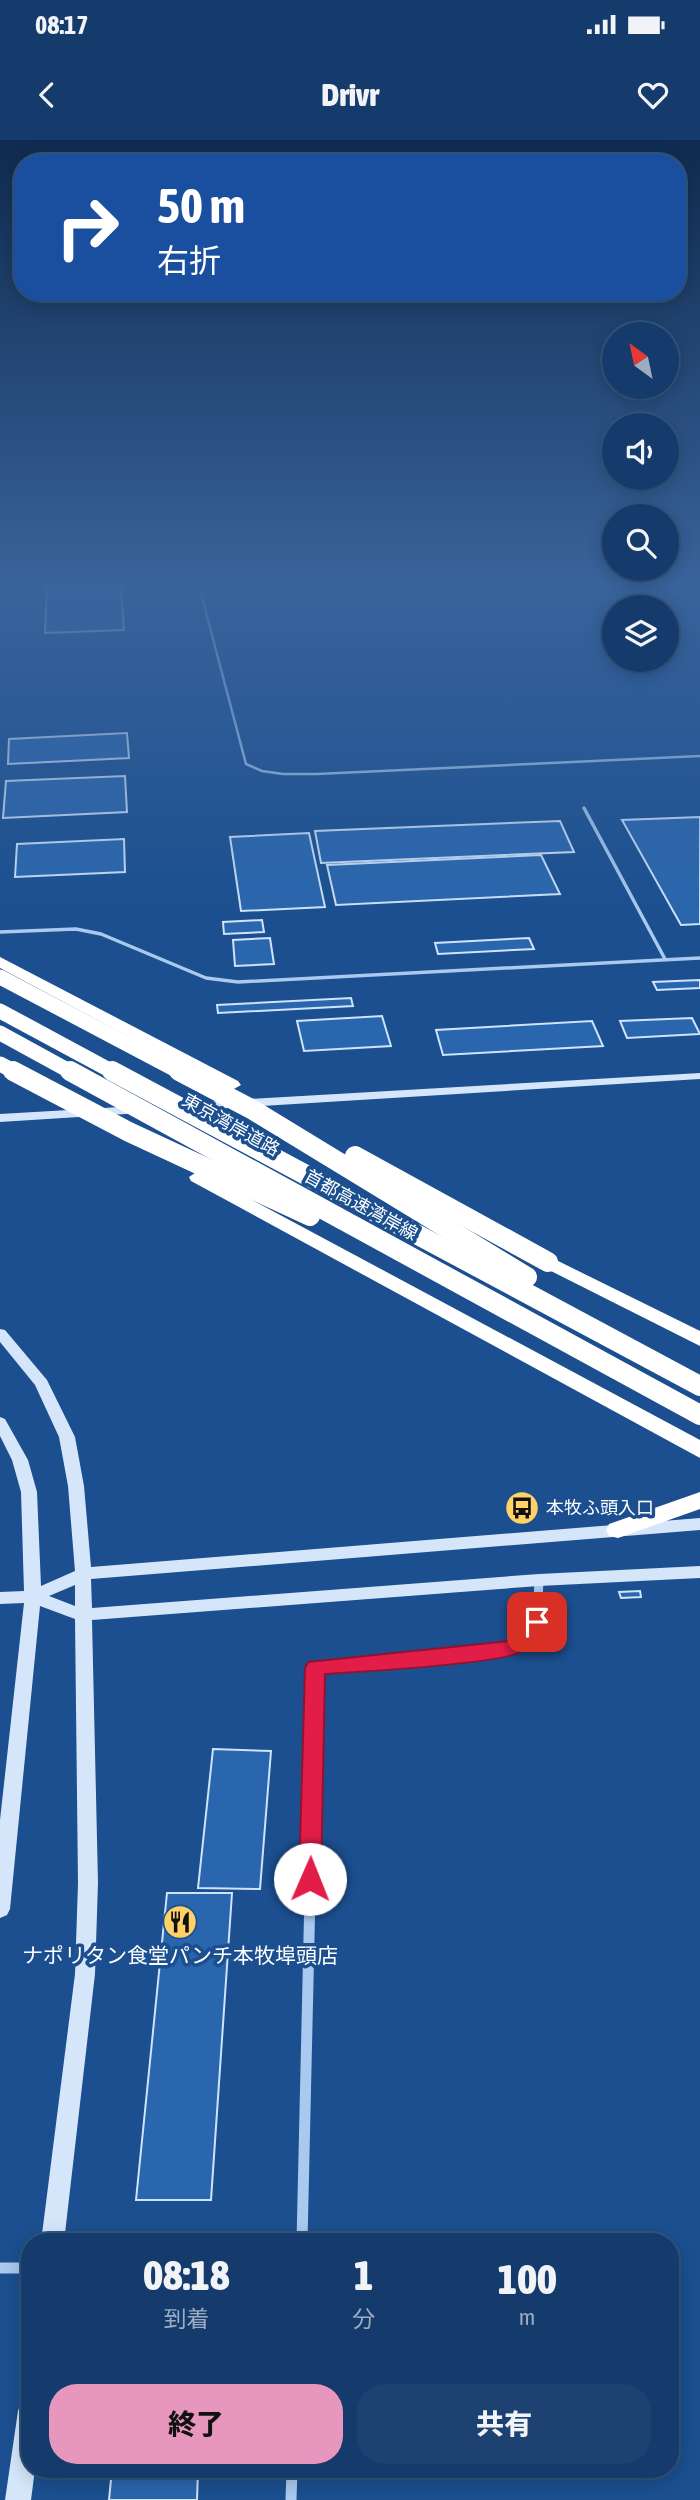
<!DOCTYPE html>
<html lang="ja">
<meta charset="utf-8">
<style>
body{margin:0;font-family:"Asap Condensed","Noto Sans JP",sans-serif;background:#1d4271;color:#f1f3f6;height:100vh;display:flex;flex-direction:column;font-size:26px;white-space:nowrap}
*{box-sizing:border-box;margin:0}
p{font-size:23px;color:#9dadc1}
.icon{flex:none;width:38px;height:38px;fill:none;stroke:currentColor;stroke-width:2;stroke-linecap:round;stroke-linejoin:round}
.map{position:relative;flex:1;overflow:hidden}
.panel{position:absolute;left:21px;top:2093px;width:658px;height:245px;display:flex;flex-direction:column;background:#143b6b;border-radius:28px;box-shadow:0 4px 18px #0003,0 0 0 2px #33557e}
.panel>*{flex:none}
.guide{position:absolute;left:14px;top:14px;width:672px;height:147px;border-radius:28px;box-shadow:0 4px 18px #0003,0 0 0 2px #33557e;background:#1a4fa0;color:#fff;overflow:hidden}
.needle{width:46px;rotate:327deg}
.tools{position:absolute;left:602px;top:182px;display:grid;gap:14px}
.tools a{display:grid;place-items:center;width:77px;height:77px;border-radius:50%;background:#143b6b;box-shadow:0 4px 18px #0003,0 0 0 2px #33557e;font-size:35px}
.pin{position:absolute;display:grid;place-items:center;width:60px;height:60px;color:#fff;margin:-30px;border-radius:14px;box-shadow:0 4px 10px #0006}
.me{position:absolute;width:77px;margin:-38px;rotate:1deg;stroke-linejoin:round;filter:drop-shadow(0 0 5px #0008)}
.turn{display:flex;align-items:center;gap:24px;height:147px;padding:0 28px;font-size:32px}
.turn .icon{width:91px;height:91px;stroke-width:2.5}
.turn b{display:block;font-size:49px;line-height:60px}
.eta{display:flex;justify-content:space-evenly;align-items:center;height:119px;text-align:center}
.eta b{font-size:42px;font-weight:800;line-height:49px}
.action{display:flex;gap:14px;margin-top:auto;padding:14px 28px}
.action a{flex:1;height:80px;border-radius:28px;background:#e797bd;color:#111;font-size:28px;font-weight:800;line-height:80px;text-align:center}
.action a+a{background:#1d4271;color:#f1f3f6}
.status{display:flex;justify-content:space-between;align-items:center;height:49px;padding:0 35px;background:#143b6b;direction:ltr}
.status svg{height:19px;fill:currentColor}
header{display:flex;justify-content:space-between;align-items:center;height:91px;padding:0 28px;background:#143b6b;font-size:32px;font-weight:800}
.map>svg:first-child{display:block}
.building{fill:#2a66ad;stroke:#cfe3fa;stroke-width:2}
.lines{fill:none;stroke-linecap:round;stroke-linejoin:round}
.lane-far1{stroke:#a9c9ee;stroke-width:2.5}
.lane{stroke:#a9c9ee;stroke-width:3.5}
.street-far1{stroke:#a9c9ee;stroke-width:9}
.street{stroke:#a9c9ee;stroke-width:11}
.secondary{fill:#d6e6fa;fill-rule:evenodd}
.highway{fill:#fff;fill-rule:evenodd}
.highway-bridge-far1{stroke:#fff;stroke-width:15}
.highway-bridge{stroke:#fff;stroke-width:20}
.route{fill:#e11d48;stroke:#92132f;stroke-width:2}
.labels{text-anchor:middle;stroke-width:7;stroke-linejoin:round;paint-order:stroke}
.street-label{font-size:18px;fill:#fff;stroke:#1b4f8f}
.poi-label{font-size:18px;fill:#fff;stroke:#1b4f8f;text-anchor:start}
.near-poi-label{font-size:21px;fill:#fff;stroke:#1b4f8f}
</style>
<div class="status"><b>08:17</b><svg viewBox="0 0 49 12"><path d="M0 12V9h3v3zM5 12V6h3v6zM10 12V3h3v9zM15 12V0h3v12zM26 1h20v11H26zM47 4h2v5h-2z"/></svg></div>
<header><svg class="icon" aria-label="back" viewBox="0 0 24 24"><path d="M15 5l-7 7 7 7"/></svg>Drivr<svg class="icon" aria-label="heart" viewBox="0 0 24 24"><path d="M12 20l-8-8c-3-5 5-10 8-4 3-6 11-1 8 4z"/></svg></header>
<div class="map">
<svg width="700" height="2360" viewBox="0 0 700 2360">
<rect width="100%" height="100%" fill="#1b4f8f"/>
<g class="building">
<path d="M47,446H121L124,490L45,493Z"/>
<path d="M127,593L129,618L8,624L9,599Z"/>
<path d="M125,636L127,672L3,678L6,641Z"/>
<path d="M700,677V784L681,785L622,680Z"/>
<path d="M560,681L574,712L321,723L315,691Z"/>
<path d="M309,693L325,767L241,771L230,697Z"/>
<path d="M124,699L125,732L15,737L17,704Z"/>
<path d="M541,715L560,754L336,765L327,725Z"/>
<path d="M262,780L264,792L224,794L223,782Z"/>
<path d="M270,798L274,824L235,826L233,800Z"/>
<path d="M529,798L534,809L438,814L435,803Z"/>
<path d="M700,840V848L657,850L653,842Z"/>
<path d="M351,858L353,866L218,873L217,865Z"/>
<path d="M382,876L391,906L304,911L297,881Z"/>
<path d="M692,878L700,894L627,898L620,881Z"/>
<path d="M592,881L603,906L443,915L436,890Z"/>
<path d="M640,1451L641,1457L621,1458L619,1452Z"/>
<path d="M213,1609L271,1611L260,1749L198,1748Z"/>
<path d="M167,1753H232L211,2060H136Z"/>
<path d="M112,2329H198L197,2360H109Z"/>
</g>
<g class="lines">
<path class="lane-far1" d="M199,446L246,624L262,631L283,634H317L700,616"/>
<g class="lane">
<path d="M584,668L665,819"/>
<path d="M0,792L76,789L101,794L206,838L238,842L700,818"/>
</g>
<path class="street-far1" d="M310,1756L315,1528L472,1514L515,1507L537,1482L539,1440"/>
<g class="street">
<path d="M302,2102L310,1754"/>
<path d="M0,2128H30"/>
<path d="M291,2360L292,2329"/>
</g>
<g class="secondary">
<path d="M700,933V939L180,971L174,967L180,963Z"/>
<path d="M138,966L142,967L144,970L142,973L0,982V974Z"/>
<path d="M0,1189L5,1190L47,1240L75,1297L84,1346L91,1427L700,1378V1390L91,1439L92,1468L539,1434L700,1426V1438L539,1446L92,1480L98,1743L95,1834L64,2102H41L75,1834L78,1743L75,1479L40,1466L10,1769L7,1775L0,1778V1680L24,1463L0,1464V1452L24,1451L21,1352L12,1320L0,1296V1277L5,1279L28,1320L37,1352L41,1446L75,1431L68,1346L59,1297L35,1245L0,1202ZM75,1445V1466L49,1456Z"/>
<path d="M30,2259V2329H35L31,2360H5L18,2271L21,2262Z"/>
</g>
<g class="highway">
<path d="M0,817L238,941L241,945L232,950L226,949L0,828Z"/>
<path d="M198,1031L700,1300V1318L191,1041L189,1037Z"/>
<path d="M548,1116L700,1191V1206L541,1126L538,1122L541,1118Z"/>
<path d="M700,1352V1369L618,1398L609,1396L606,1390L609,1384Z"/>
</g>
<g class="highway-bridge-far1">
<path d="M0,837L182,933"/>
<path d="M0,871L115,933"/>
<path d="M0,893L73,933"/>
<path d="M0,924L17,933"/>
</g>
<g class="highway-bridge">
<path d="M13,931L129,992L310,1076"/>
<path d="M70,931L700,1275"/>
<path d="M112,931L700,1246"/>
<path d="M179,931L253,970L527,1137"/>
<path d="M355,1016L548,1122"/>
</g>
</g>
<linearGradient id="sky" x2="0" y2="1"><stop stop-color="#0f2b4f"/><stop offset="0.57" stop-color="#39639b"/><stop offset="1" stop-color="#39639b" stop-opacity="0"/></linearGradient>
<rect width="700" height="776" fill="url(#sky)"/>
<path class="route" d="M537,1475L543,1477L546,1482C541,1491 531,1505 522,1511C506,1524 355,1532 325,1534L321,1739L317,1746L310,1749L302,1746L299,1739L305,1528L308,1522L509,1501L530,1477Z"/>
<defs>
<g id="bus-disc" transform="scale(1.75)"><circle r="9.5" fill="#ffd166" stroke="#1b4f8f"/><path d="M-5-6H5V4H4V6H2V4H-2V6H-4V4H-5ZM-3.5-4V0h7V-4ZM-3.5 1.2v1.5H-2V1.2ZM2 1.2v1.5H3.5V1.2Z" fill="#111"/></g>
<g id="restaurant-disc" transform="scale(1.75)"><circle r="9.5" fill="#ffd166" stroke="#1b4f8f"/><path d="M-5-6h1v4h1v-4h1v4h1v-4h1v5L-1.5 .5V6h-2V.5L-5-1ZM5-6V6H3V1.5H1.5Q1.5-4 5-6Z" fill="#111"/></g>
</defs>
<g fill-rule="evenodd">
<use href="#bus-disc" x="522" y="1368"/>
<use href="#restaurant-disc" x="180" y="1782"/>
</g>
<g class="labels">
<g class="street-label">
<text transform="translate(231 985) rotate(29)" y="6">東京湾岸道路</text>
<text transform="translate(361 1065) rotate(29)" y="6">首都高速湾岸線</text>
</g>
<g class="poi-label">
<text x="546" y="1374">本牧ふ頭入口</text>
</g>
<g class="near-poi-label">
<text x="180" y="1823">ナポリタン食堂パンチ本牧埠頭店</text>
</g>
</g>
</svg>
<div class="tools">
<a><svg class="needle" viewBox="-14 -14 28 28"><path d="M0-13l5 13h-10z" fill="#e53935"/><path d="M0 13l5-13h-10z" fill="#9dadc1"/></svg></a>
<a><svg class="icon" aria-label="sound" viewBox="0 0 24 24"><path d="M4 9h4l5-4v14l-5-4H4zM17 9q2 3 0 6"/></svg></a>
<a><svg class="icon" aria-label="search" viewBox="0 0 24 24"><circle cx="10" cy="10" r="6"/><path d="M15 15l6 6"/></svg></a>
<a><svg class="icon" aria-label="layers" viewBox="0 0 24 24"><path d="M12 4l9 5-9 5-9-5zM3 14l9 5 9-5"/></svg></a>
</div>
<div class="pin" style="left:537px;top:1482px;background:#d93025"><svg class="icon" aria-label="arrive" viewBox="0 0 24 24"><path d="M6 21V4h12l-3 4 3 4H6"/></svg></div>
<svg class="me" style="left:310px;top:1739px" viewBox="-20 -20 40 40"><circle r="19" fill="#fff"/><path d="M0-13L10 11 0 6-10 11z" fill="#e11d48"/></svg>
<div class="guide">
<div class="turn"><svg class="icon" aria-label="right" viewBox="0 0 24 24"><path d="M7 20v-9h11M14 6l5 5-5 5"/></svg><div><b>50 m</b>右折</div></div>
</div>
<section class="panel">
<div class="eta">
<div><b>08:18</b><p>到着</p></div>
<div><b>1</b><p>分</p></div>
<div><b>100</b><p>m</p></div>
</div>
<div class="action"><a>終了</a><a>共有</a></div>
</section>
</div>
